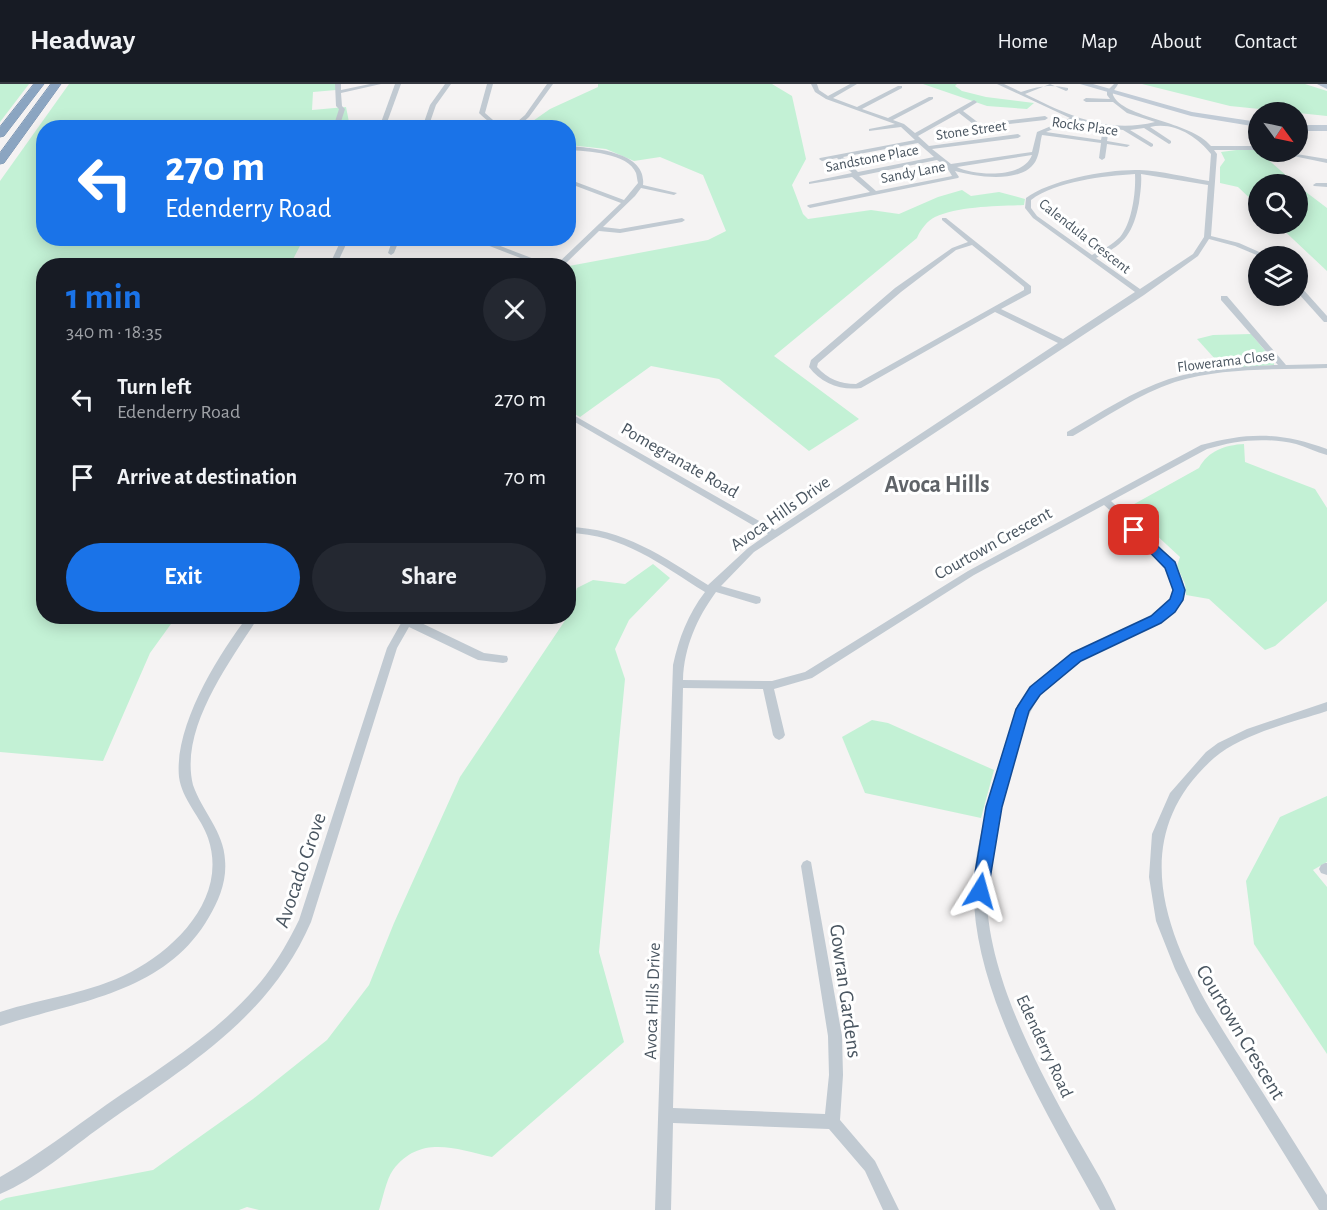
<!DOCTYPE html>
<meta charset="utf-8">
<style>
body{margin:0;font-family:"Alegreya Sans",sans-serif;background:#242831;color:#f1f3f6;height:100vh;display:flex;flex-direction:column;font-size:22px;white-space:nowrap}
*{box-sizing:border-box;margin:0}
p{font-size:20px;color:#9ea1a6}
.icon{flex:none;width:33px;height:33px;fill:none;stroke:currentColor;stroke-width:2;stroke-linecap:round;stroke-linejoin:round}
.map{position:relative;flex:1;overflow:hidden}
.drawer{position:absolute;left:36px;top:174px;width:540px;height:366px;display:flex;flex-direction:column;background:#171b24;border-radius:24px;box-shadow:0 3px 15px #0003}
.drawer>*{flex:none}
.hud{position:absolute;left:36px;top:36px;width:540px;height:126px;border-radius:24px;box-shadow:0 3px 15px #0003;background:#1a73e8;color:#fff;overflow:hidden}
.needle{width:39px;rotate:123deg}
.tools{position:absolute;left:1248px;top:18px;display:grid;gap:12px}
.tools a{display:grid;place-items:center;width:60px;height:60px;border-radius:50%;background:#171b24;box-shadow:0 3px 15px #0003;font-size:30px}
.pin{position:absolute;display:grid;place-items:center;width:51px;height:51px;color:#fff;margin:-26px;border-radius:12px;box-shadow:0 3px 9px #0006}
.me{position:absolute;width:66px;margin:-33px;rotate:8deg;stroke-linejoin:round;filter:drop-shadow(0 0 4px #0008)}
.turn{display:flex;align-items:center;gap:21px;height:126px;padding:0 30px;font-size:27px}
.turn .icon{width:78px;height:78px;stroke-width:2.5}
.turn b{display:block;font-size:42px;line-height:51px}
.round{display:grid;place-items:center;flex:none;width:63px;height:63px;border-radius:32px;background:#242831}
.headline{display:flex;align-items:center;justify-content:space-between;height:102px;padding:0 30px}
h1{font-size:36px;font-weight:700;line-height:45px;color:#1a73e8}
.cta{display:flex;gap:12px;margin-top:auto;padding:12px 30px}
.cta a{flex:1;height:69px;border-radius:36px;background:#1a73e8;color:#fff;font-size:24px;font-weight:700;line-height:69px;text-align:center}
.cta a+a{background:#242831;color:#f1f3f6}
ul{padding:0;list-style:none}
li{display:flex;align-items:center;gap:18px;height:78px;padding:0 30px}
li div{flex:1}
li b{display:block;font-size:22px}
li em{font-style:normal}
header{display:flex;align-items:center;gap:36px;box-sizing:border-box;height:84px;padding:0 30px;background:#171b24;border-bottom:2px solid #363941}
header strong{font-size:28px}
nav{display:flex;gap:33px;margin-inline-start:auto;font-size:21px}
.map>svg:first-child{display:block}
.green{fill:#c3f1d5}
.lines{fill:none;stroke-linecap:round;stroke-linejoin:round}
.highway-casing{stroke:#7690ad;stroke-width:1}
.street{fill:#c1cad2;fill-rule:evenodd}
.secondary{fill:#c1cbd6;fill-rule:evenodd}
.primary{fill:#b3c2d1;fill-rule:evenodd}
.highway{fill:#8ba5c1;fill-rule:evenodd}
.route{fill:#1a73e8;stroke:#114b97;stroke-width:1.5}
.labels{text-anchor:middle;stroke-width:6;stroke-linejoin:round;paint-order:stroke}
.far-street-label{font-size:15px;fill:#4a5661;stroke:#fff}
.street-label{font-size:18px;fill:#4a5661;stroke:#fff}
.near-street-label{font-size:21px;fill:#4a5661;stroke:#fff}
.district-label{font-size:24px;font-weight:bold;fill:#5f6368;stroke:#fff}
</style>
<header>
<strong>Headway</strong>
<nav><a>Home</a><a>Map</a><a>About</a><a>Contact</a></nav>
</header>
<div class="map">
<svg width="1327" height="1126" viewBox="0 0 1327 1126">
<rect width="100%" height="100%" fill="#f5f3f3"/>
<g class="green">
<path d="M0,0H29L0,38Z"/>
<path d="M69,0H335L336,6L313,8L312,26L346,23L350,43L44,44V154H298L301,160L290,181L44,182V532L176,533L150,569L103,677L0,668V97Z"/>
<path d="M598,0H772L792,12L806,75L792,101L803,130L808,135L871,126L899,130L938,113L962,106L971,112L999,108L1025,115L1024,121C999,122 958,122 935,133C928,136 920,146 917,154L774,272L859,335L809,367L719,295L651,282L580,333L569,327V182L708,156L726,147L703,91L660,73L634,77L606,65L569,61L568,44L539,43L530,39L550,25L598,3Z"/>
<path d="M923,0H957L955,2L962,7L986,13L1034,19L1027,25L987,22Z"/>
<path d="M1142,0H1305L1327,7V32L1230,22Z"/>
<path d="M1244,65L1257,66L1296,100H1258V122L1238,103L1220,99V83L1225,76L1221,68Z"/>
<path d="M1298,102L1327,124V187L1277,140H1298Z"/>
<path d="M1251,250L1274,277V281L1224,285L1197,255L1213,251Z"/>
<path d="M1244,360L1245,378L1315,405L1327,424V517L1275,562L1265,566L1209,515L1186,511L1185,500L1177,482L1180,473L1127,424L1199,384C1208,367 1225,361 1244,360Z"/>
<path d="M653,480L670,494L629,536L615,565L625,595L599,868L624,958L492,1073C456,1065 420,1050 393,1086C386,1096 383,1114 379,1126H259L247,1123L239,1126H0V1117L6,1114L153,1086L253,1015L327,956L369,901L394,839L460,693L568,532L577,504L593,496L625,500Z"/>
<path d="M872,636L888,639L994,686L981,734L865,709L842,653Z"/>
<path d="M1327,712V778L1313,786L1327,803V970L1254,860L1246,797L1280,733Z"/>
</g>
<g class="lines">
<g class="highway-casing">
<g id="highway">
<path d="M34,0H44L4,52L0,53V43Z"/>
<path d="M51,0H61L4,79L0,80V69Z"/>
</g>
</g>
<g class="street">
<path d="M335,0H341V6L370,0H381L341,9L342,22L345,25L339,44H333L339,25L336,22Z"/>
<path d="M395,0H401L385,44H379Z"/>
<path d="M445,0H451L436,21L428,44H422L430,21Z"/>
<path d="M487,0H493L485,29L493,36L510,44C497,44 488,38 479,29Z"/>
<path d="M547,0H553L529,33L517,44H510L525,31Z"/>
<path d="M811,0H817L819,6L828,12L850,0H857L833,14L857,23L898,2H902V4L862,25L888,34L929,13H933V15L893,36L904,40L915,49L974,16L977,18L976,19L963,27L980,40L1045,32L1048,34L1045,36L983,43L985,45L982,47L959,29L918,52L929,62L1018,50L1021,52L1018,54L932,65L951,80L1032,68L1037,48L1070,34L997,0H1004L1021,8C1038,2 1051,0 1068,4V6L1066,7L1050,0L1025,10C1068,31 1107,50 1155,38L1127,29L1113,18H1086L1083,16L1086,14L1110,15L1107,11V7L1114,0H1118C1117,3 1112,7 1113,11C1122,34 1191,37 1211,62H1258V66H1214L1217,70L1211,152L1239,159L1266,171L1267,172H1259L1235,162L1209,155L1198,172L1144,211L754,468L721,502L760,513L761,516L760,519L756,520L716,508C697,534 684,563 683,596L772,597L805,588L968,487L1201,361C1248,348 1281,348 1327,365V371C1316,368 1306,363 1296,360C1265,353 1236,356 1207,365L1111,417C1130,435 1187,479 1184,507C1180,542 1104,561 1078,577C1031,607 1024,640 1009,690C1000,723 989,757 987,791C981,875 1029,967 1068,1038C1084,1067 1103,1096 1116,1126H1100C1049,1032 968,905 974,795C976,759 988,723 998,689C1013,638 1021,603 1069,572C1092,557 1169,536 1174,507C1177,481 1122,438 1104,421L974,491L812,594L774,605L785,651L783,654L779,656L775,654L773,651L763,605L683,604L673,1024L825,1030L829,991L828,952L801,782L803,778L807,776L811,778L842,952L843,991L840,1036L875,1077L899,1126H883L865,1087L829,1045L673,1039L671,1126H655L673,581C679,554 688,530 705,508C661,481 623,450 568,449V443C624,444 663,473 708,501L748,464L768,450L568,334V328L775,446L1058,259L995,228L861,304C841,307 821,299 809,283L811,276L895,204L952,164L968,158L942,136V134H946L1031,202V209L1001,225L1063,255L1135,208L1033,134L1025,124L1026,114C1049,96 1109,85 1139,86C1162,87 1185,93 1209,97L1211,70C1197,52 1173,37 1150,43L1171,57V59L1169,60L1144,44L1130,46L1153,60V62L1151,63L1123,46L1099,43L1074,36L1046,48L1101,56L1102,51L1105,49L1108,51L1107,57L1130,61L1127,63L1107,60L1105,74L1102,76L1099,74L1101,59L1042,51C1040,58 1040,67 1037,74C1027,101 976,93 955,87L959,93L958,94L810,124L807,122L808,121L870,108L852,93L809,100V98L852,89L837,74L822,77L819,75L820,74L915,56L901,43L869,47V45L895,40L826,15L815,8ZM918,59L934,73L858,88L843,73ZM1032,71C1023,95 975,92 957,83ZM937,76L946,82L952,92L876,107L859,92ZM1135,90C1136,108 1132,139 1120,153C1112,161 1102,166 1092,171L1037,132L1031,124V116C1056,97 1104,92 1135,90ZM1141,90L1208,101L1204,153L1193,170L1140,205L1096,174C1124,161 1133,150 1139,119C1140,110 1142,100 1141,90ZM972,161L1024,203V206L856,300C840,300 828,295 817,283L818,279L901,208L956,166Z"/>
<path d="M568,62C592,64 647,67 643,101L677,109L674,111L641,104L635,112L603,143L620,145L682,134L685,136L682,138L620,149L599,147L563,182H555L621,119L568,99V95L624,116L638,99C637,96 637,92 636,89C628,69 587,67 568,66Z"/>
<path d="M1274,68H1284L1327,75V79Z"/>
<path d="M1316,99H1327V103L1314,102L1313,101Z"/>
<path d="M342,154H349L336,182H329Z"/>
<path d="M393,154H400L394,169L391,171L388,169Z"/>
<path d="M469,154H480L552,182H541Z"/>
<path d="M1298,203H1301L1327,232V238H1324L1298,209Z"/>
<path d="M1221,212H1227L1286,281L1327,280V284C1277,286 1224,283 1175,298C1139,310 1106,333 1073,352H1067V348C1100,329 1133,307 1169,295C1204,284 1241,282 1278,281L1221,216Z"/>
<path d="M248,532H259C230,578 179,644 193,701C202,727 224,748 225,776C227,797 219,816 209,833C165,910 76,917 0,942V928C43,914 91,909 131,888C178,863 228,812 208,754C201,733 182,716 179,693C174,642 218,571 248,532Z"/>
<path d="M405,532H415L413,535L484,569L507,572L508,575L507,578L503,579L478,576L409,543L397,564L311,838C269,935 185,983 102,1042C71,1064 36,1095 0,1110V1093C37,1072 71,1046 106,1021C161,983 224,946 266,891C279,874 289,856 299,836L387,564Z"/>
<path d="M1327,618V627C1291,639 1243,649 1214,674C1104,772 1192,899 1254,995C1279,1034 1303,1072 1327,1111V1126H1319L1196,928L1175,885L1156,837L1149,793L1152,750L1170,709L1206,668L1218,659L1247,645Z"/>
<path d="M1325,779H1327V791L1321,789L1319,785L1321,781Z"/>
</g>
<g class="secondary">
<path d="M1080,0H1093L1192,28L1258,38V43L1191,32Z"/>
<rect x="1298" y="41" width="29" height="6"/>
</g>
<path class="primary" d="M1317,0H1327V5Z"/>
<use href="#highway" class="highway"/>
</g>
<path class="route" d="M1134,441L1175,478L1185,506L1183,516L1175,528L1161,539L1081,577L1040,611L1029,627L1002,723L988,807L986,813L980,815L974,813L972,807L986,723L1016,625L1030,603L1072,569L1151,532L1170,515L1173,506L1165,484L1130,448V443Z"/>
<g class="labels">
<g class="far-street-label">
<text transform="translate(1085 42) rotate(8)" y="5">Rocks Place</text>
<text transform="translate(971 46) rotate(-8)" y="5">Stone Street</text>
<text transform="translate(872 74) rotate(-11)" y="5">Sandstone Place</text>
<text transform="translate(913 88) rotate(-11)" y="5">Sandy Lane</text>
<text transform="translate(1085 152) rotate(38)" y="5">Calendula Crescent</text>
<text transform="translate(1226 277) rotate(-7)" y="5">Flowerama Close</text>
</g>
<g class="street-label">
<text transform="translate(680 376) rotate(30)" y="6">Pomegranate Road</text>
<text transform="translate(780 429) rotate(-35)" y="6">Avoca Hills Drive</text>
<text transform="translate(993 459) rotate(-29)" y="6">Courtown Crescent</text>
<text transform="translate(652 917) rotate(-88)" y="6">Avoca Hills Drive</text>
<text transform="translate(1045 962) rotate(65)" y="6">Edenderry Road</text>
</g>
<g class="near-street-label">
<text transform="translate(300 786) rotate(-71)" y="7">Avocado Grove</text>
<text transform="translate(846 907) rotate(82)" y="7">Gowran Gardens</text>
<text transform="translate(1241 948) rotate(59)" y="7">Courtown Crescent</text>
</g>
<g class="district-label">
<text x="937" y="408">Avoca Hills</text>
</g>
</g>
</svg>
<div class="tools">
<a><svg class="needle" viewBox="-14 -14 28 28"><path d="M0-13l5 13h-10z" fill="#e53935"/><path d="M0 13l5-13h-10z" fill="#9ea1a6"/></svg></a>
<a><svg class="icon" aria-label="search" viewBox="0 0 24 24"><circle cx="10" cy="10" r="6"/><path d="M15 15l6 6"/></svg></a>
<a><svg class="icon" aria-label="layers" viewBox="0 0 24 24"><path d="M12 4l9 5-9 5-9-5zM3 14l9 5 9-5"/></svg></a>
</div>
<div class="pin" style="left:1134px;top:446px;background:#d93025"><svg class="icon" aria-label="arrive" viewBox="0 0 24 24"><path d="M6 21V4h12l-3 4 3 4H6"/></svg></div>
<svg class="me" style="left:980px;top:807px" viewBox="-20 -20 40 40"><path d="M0-17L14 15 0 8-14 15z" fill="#1a73e8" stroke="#fff" stroke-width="4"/></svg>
<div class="hud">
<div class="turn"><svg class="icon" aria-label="left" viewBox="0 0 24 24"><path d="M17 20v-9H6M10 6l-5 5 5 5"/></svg><div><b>270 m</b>Edenderry Road</div></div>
</div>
<section class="drawer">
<div class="headline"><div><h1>1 min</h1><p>340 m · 18:35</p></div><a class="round"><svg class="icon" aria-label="close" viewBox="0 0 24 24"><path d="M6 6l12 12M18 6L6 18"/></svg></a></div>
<ul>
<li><svg class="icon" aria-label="left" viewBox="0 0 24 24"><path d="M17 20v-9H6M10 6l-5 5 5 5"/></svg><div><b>Turn left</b><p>Edenderry Road</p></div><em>270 m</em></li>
<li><svg class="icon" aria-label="arrive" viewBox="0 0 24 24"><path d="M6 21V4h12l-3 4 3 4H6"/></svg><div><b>Arrive at destination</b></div><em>70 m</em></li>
</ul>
<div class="cta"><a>Exit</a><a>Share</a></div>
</section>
</div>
